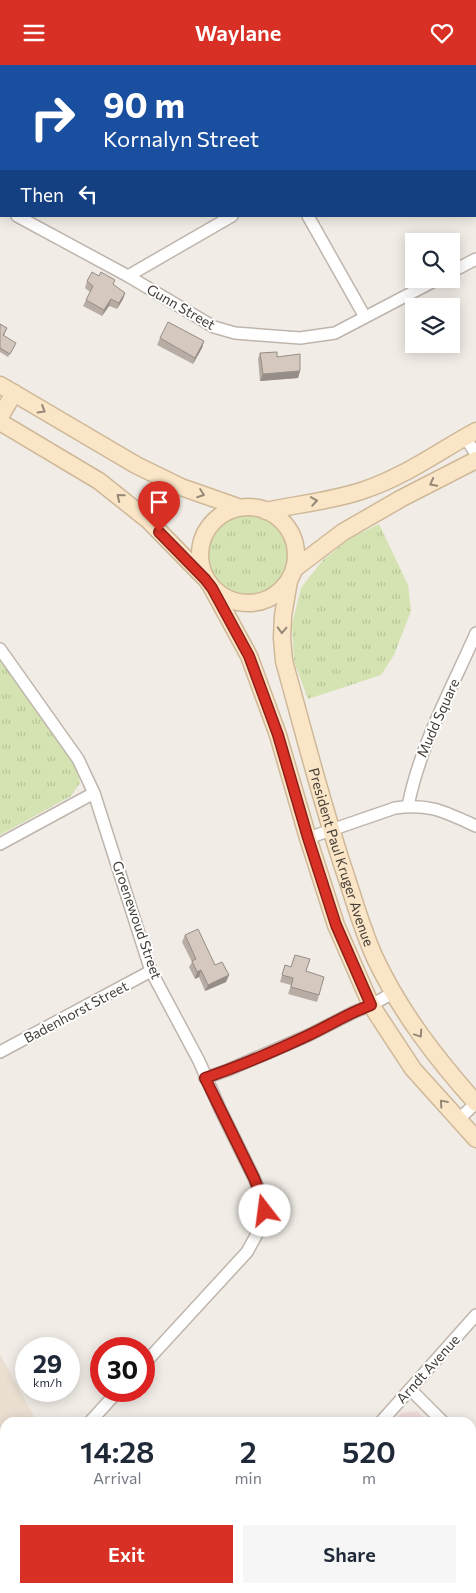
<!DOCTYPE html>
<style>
body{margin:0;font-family:Commissioner,sans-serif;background:#f6f6f7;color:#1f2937;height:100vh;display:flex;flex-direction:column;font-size:19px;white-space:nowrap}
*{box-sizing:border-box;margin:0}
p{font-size:16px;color:#747a83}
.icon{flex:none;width:28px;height:28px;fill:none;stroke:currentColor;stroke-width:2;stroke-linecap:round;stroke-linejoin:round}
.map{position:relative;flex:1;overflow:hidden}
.panel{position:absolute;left:0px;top:1352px;width:476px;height:176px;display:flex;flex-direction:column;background:#fff;border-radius:15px 15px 0 0;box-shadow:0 2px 12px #0003}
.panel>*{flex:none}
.banner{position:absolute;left:0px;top:0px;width:476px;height:152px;box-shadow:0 2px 12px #0003;background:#1a4fa0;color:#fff;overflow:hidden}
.tools{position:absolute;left:405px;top:168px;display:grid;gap:10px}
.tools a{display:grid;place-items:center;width:55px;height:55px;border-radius:0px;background:#fff;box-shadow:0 2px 12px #0003;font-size:25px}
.speed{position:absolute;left:15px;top:1272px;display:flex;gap:10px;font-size:25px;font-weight:700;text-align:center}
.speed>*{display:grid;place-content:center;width:65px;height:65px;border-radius:50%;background:#fff;box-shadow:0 2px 12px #0003;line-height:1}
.speed small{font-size:12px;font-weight:400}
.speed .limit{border:8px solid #d22;background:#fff;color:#111}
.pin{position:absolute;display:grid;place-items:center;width:42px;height:42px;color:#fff;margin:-51px -21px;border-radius:50% 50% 50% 0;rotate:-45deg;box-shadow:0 0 5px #0007}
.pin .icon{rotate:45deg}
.me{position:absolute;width:55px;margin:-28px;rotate:345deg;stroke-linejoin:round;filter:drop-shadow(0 0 4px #0008)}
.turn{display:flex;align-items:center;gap:18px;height:105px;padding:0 20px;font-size:22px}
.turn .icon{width:65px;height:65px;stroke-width:2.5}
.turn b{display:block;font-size:35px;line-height:42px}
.then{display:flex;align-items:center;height:48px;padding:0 20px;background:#0003;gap:10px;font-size:19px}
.eta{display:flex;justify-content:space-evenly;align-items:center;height:85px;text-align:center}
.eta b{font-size:30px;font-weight:600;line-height:35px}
.cta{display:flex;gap:10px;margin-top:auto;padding:10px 20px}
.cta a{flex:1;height:58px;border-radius:0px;background:#d93025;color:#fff;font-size:20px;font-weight:600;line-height:58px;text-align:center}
.cta a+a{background:#f6f6f7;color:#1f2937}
header{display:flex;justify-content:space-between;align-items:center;height:65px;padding:0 20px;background:#d93025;color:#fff;font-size:22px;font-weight:600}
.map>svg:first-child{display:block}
.education{fill:#eadfd1}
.medical{fill:#f1dada}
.grass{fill:url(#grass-tufts)}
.pitch{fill:#d4e3b1}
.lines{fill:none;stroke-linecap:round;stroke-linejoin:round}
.street-casing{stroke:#bfb5ac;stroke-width:14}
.secondary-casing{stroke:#ceb898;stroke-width:19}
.street{stroke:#fff;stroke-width:11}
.secondary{stroke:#fae6c7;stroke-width:16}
.wall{fill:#b7ada4}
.shaded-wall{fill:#958d86}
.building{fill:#d5c9bf;stroke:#958d86}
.oneway{stroke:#968877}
.route-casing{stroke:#8d1f18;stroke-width:12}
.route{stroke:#d93025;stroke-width:9}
.labels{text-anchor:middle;stroke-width:4;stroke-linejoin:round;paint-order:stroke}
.street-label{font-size:14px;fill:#443c36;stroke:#fff}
</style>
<header><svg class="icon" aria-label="menu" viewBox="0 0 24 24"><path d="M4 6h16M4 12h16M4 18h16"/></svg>Waylane<svg class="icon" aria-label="heart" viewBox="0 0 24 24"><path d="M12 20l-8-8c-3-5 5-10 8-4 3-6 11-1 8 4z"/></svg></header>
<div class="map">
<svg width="476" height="1528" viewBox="0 0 476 1528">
<defs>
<pattern id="grass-tufts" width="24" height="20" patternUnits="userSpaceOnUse" patternTransform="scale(1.25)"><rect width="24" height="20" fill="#d4e3b1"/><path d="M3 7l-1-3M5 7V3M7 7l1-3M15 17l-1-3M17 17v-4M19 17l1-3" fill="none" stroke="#b7c499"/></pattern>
</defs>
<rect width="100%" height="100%" fill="#f1ece6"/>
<path class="education" d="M0,1289L37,1357L5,1358V1524H126L128,1528H0Z"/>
<g class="medical">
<path d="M417,1346L428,1357H393L401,1348Z"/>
<path d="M471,1404L476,1409V1528H236L240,1524H471Z"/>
</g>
<g class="grass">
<circle cx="250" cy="488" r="43"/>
<path d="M379,459L408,520L411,546L394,590L381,610L308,634L294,596L292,559L301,523L322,496L349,474Z"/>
<path d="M0,590L76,700L80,718L71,731L0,770Z"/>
</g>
<path class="pitch" d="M5,1419V1524H83L85,1528H0V1422Z"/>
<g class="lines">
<g class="street-casing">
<g id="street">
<path d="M188,1L190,0"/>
<path d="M475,16L476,15"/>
<path d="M0,108L1,107"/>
<path d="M0,142L1,143"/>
<path d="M17,151L128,211L214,262L235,268L300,273L335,268L438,214"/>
<path d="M308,151L365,252"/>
<path d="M451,207L476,194"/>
<path d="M128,211L232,151"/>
<path d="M465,372L476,389"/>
<path d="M0,584L78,694L94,728L151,906L199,996L220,1044L254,1113L264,1137L263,1158L247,1187L144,1299"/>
<path d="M408,741C420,680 451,625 476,568"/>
<path d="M308,773L395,743C430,738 445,747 476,761"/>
<path d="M0,779L94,728"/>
<path d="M0,987L151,906"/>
<path d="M205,1013L228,1005L309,970L354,947L371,940L393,928"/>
<path d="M458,1055L476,1038"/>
<path d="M410,1324L444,1358"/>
<path d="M89,1358L118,1326"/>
<path d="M380,1358L476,1250"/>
<path d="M471,1384L476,1389"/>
<path d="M144,1524L146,1528"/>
<path d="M226,1528L230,1524"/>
</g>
</g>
<g class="secondary-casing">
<g id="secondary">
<path d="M0,320L136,400L181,422L238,442"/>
<path d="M0,352L14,328"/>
<path d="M0,357L99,416L148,455L204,512"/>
<circle cx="248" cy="490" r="48"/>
<path d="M266,446C298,439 333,436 364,425C404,412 439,386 476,366"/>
<path d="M294,504L343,467L402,433L476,395"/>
<path id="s1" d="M289,516L283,551L282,573L284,596C304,668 322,740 346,811C355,838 363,867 375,893C401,948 436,993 476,1038"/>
<path d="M212,523L249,591L278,670L308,773L336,860L371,940L413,1004L476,1074"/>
</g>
</g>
<use href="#street" class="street"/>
<use href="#secondary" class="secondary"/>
</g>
<g class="wall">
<path d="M424,0H432L431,1H427Z"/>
<path d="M87,216L113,220L125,228L123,234L117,244L109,241L102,251L83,241L90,227L85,223Z"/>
<path d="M0,259L7,263L4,271L15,281L8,292L0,287Z"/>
<path d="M160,273L204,276L202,283L193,299L157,280Z"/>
<path d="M260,288L277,292L300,306L298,313L260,316L258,294Z"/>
<path d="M185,870L215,900L229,910L226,917L205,926L199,912L195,914L189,902L192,897L182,877Z"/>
<path d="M295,890L306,906L319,930L317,937L288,929L291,920L280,917L285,900L291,902Z"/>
</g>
<g class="shaded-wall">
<path d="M125,228L123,234L117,244L119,238Z"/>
<path d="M111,234L109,241L102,251L104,245Z"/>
<path d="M204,276L202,283L193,299L195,293Z"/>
<path d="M300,306L298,313L260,316L263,309Z"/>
<path d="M201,905L199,912L195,914L197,907Z"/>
<path d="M229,910L226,917L205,926L208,920Z"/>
</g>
<g class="building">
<path d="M350,0H382L384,1H351Z"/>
<path d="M92,207L99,211L101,207L115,215L113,219L125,228L119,238L111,234L104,245L86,235L93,221L87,216Z"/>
<path d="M168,257L204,276L195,293L160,273Z"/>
<path d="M0,259L7,263L3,270L16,278L10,289L0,283Z"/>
<path d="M277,287V292L300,289V306L263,309L260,288Z"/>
<path d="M198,864L215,900L222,897L229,910L208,920L201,905L197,907L192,896L196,894L185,870Z"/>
<path d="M295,890L310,894L306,906L324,912L319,930L291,922L293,913L282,910L285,900L291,902Z"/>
</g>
<defs><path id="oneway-chevron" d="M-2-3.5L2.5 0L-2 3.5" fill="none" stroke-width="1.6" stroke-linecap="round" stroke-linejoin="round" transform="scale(1.25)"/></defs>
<g class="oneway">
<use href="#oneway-chevron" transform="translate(42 345) rotate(31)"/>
<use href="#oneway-chevron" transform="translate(433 418) rotate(153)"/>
<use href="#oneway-chevron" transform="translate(201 429) rotate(20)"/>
<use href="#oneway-chevron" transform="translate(120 432) rotate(-141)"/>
<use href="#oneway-chevron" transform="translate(314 436) rotate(-9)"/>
<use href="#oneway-chevron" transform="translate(282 565) rotate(92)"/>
<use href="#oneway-chevron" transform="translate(419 969) rotate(56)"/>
<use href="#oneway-chevron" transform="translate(443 1038) rotate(-131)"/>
</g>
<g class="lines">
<g class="route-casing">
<path id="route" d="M159,467L205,514L212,523L249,591L278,670L308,773L336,860L371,940C349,948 330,960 309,970C275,986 240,1001 205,1013L254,1113L264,1138L265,1146"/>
</g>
<use href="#route" class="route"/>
</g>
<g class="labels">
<g class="street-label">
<text transform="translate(181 242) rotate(30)" y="5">Gunn Street</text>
<text transform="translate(438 653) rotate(-66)" y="5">Mudd Square</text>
<text dy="5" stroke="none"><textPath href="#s1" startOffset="285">President Paul Kruger Avenue</textPath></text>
<text transform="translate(137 855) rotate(71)" y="5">Groenewoud Street</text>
<text transform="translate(76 947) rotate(-28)" y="5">Badenhorst Street</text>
<text transform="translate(428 1304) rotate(-48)" y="5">Arndt Avenue</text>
</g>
</g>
</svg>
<div class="tools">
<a><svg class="icon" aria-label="search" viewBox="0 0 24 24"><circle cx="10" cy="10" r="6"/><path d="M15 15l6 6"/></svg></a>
<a><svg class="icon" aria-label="layers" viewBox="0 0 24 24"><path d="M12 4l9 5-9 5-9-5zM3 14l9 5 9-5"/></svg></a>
</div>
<div class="speed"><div>29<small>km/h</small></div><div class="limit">30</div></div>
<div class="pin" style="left:159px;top:467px;background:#d93025"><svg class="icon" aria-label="arrive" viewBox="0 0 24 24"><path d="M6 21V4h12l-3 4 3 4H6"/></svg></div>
<svg class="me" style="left:265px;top:1146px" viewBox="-20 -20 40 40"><circle r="19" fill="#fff"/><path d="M0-13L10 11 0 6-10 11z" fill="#d93025"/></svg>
<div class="banner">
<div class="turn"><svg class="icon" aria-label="right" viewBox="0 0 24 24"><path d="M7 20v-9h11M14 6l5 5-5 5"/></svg><div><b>90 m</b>Kornalyn Street</div></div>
<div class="then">Then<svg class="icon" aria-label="left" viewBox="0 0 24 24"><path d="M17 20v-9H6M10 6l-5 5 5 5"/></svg></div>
</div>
<section class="panel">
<div class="eta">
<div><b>14:28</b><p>Arrival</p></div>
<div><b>2</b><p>min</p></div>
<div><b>520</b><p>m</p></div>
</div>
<div class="cta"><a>Exit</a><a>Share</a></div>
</section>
</div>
